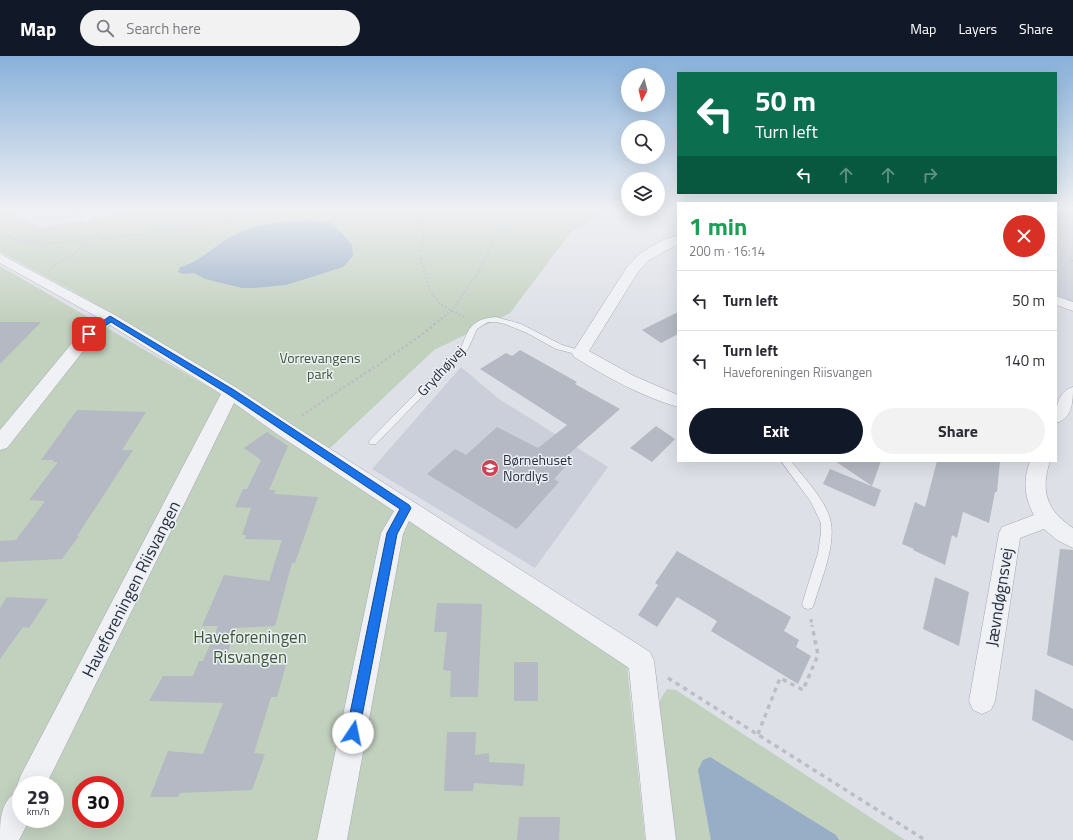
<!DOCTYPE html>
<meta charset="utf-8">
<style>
body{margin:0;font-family:"Titillium Web",sans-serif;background:#f2f2f3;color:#2b2b33;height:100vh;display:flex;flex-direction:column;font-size:15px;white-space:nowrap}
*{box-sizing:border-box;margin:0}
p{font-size:13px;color:#7c7c81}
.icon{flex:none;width:22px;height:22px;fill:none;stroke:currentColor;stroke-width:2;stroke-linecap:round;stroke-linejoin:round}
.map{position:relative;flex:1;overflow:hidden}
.side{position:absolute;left:677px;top:146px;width:380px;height:260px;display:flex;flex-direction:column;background:#fff;border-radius:0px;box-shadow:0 4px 16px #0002}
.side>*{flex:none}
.banner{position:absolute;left:677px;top:16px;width:380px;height:122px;border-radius:0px;box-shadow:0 4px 16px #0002;background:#0b6e4f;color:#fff;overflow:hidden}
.needle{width:26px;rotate:187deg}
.controls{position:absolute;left:621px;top:12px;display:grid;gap:8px}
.controls a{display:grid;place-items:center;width:44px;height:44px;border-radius:50%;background:#fff;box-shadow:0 4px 16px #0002;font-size:20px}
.speed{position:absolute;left:12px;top:720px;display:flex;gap:8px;font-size:20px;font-weight:700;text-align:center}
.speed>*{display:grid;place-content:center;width:52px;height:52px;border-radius:50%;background:#fff;box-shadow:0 4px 16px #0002;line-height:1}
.speed small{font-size:10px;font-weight:400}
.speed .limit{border:6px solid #d22;background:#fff;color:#111}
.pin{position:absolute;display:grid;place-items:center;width:34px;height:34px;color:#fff;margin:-17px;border-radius:8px;box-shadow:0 2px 6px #0006}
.me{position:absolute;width:44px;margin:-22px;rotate:11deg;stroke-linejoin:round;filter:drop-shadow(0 0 3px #0008)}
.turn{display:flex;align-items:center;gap:14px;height:84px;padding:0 12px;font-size:18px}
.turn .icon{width:52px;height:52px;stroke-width:2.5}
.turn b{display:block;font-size:28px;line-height:34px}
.lanes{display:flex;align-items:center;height:38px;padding:0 12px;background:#0003;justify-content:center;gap:20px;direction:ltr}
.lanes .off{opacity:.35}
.round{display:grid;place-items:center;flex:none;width:42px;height:42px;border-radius:21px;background:#f2f2f3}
.headline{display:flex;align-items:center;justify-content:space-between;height:68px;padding:0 12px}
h1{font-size:24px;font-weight:700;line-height:30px;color:#1e9e55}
.cta{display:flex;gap:8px;margin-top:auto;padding:8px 12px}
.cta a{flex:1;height:46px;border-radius:24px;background:#111827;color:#fff;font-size:16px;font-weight:700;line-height:46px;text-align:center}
.cta a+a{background:#f2f2f3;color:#2b2b33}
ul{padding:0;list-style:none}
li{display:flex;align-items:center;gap:12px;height:60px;padding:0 12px;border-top:1px solid #e1e1e2}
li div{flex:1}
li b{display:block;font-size:15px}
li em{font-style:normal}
header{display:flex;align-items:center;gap:24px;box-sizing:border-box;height:56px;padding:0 20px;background:#111827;color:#fff}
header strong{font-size:19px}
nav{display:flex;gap:22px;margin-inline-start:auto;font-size:14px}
.search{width:280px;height:36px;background:#f2f2f3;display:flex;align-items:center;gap:10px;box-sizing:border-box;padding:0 14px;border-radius:22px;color:#7c7c81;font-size:15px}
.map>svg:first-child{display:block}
.built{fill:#cbcfd9}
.green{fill:#c2d0be;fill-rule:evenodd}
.water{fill:#98adc6}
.building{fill:#b4b9c3}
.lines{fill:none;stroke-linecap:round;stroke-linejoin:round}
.lane-casing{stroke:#a3a7b1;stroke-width:1}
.street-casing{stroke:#a3a7b1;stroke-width:1}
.path-far3{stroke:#bcbec5;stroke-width:2;stroke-dasharray:2 2;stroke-linecap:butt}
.path-far2{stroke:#bcbec5;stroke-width:2.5;stroke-dasharray:2.5 2.5;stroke-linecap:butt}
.path-far1{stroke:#bcbec5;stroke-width:3;stroke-dasharray:3.5 3.5;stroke-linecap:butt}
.path{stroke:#bcbec5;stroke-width:3.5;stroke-dasharray:4.5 4.5;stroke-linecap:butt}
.lane{fill:#f0f1f5;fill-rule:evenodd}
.street{fill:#f0f1f5;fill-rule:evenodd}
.route{fill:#1a73e8;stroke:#114b97}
.labels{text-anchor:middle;stroke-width:3;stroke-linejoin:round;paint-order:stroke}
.park-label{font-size:14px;fill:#3a5835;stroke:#eceff4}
.street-label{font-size:14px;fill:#272e3d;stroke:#eceff4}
.poi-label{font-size:14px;fill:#272e3d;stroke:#eceff4;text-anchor:start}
.near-street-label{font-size:17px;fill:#272e3d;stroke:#eceff4}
.near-park-label{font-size:17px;fill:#3a5835;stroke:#eceff4}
</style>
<header>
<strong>Map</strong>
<div class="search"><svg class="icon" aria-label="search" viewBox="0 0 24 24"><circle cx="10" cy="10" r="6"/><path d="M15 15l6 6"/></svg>Search here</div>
<nav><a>Map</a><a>Layers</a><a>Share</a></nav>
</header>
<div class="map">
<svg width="1073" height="784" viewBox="0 0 1073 784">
<rect width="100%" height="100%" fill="#dde0e7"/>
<g class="built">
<path d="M1056,155H1073V246L1056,239Z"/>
<path d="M461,311L499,343L608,411L535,512L372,413Z"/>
</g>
<g class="green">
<path d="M0,155H9L40,172L136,155H613L603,158L571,176L510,257L434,294L329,393L87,243L0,196Z"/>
<path d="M0,210L219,337L627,609L645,784H0ZM21,729H55V763H21ZM81,729H115V763H81Z"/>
<path d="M667,633L676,634L905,784H672L657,662L661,642Z"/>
</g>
<g class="water">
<path d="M311,164L331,167L343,178L352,189L353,200L343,211L315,220L286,229L254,232H242L205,223L194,217L183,218L178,216L180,211C199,206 211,193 227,183C252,168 283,165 311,164Z"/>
<path d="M710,701L836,779L839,784H711L698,714L703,704Z"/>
</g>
<g class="building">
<path d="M678,256V278L661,287L642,274Z"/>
<path d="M0,266H41L0,308Z"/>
<path d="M520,294L577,326L575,328L620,353L561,405L568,408L554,423L559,426L517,473L427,418L455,393L466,399L497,371L538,392L567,369L480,313L506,297L512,300Z"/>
<path d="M77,354L146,356L122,394H133L77,480H79L62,503L0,506V485L16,484L45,445L29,444L58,406H53L54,404H41Z"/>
<path d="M656,370L675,383L652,406L630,392Z"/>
<path d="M267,376L288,390L269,434H276L274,438L318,441L295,507H292L275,570L234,572L225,609H286L277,641H271L254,697L265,698L252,734L180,737L178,741H150L168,695L203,698L223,647L149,645L163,620H193L199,605H203L218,570H202L224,519L269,525L282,484L245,483L246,479H242L251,452L235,451L243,433H247L261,404L244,392Z"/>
<path d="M835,405H881L872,430Z"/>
<path d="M937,405H1000L997,436H995L989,467L963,456L957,482L952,479L945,509L913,494L914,493L902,488L915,446L925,451Z"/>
<path d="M830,413L881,434L875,451L823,428Z"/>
<path d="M1060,493L1073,494V610L1047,599Z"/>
<path d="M677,495L791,561L784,575L799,584L796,591L811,600L798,628L711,575L717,565L677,541L657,571L638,559L658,529L655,527Z"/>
<path d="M935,521L969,536L959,590L923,573Z"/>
<path d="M7,541L48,543L29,572L23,571L0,603V552Z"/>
<path d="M437,547L482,548L478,641H450L451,615L443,614L447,576H434Z"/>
<rect x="514" y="606" width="24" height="39"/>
<path d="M1035,633L1073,653V685L1032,664Z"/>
<path d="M447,676H476L475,699L489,697V706L525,708L523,730L474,727L473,735H444Z"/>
<path d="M519,761H560L559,784H517Z"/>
</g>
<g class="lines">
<g class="lane-casing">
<g id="lane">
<path d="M72,155H84L62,161L59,159Z"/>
<path d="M496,261L521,268L562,289L583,295L584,297L580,299L556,293L527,277L505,268L496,266H488L477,273L468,293L376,388H370L369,386L370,384L462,290C469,270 474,263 496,261Z"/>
<path d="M781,405H791C804,422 827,445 831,467C835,492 821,524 814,548L812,552L808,553L804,552L802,548L818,497L821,476V467L811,446Z"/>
</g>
</g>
<g class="street-casing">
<g id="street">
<path d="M78,155H90L93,162L91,165H83Z"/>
<path d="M678,179V188L649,204L638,216L589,295L634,320L678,339V351C640,340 607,321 574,301L572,297L627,211L639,198L663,184Z"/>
<path d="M0,198L115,259L237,332L291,368L650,596L654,605L676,784H646L629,612L409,465L403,478L347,784H317L381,477L394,455L277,378L234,347L46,729H21V763H30L19,784H0C0,765 0,744 19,735L17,729L21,719L221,338L110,269L95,280L7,392L0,394V374L83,274L99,262L0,207Z"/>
<path d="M1056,240L1073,246V255L1056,249Z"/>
<path d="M1073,331C1073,346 1072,363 1056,367C1056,353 1056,336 1073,331Z"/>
<path d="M1030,405H1050C1040,435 1047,455 1073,472V492L1057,484L1044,473L1020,482L995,645L991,654L982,658L973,654L969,645L999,477L1002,471L1034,459C1024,441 1023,424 1030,405Z"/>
</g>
</g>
<g class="path-far3">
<path d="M411,155L423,169L424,179L420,200L430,234L440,248L464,261"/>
<path d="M95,175L106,183"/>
<path d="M0,176L20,185L57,187L142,178L211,167L259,155"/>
<path d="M1071,204L1073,205"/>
<path d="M51,211L95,185"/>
<path d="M441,263L452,254L479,215L495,183L518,155"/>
</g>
<path class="path-far2" d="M302,360C348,326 399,299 442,262"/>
<path class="path-far1" d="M811,563L812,570"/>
<g class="path">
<path d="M668,622L925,784"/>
<path d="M758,678L780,622L803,634L818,599L812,569"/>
</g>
<use href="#lane" class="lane"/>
<use href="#street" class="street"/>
</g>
<linearGradient id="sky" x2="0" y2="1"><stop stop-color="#88b1da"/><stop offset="0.58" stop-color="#f0f1f4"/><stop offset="1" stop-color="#f0f1f4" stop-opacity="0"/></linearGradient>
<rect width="1073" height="265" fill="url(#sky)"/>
<path class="route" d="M110,260L234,334L409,449L411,452L397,478L358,681L353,683L348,681L346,677L387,477L400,453L228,338L111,266L92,279H87V276Z"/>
<defs>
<g id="school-disc" transform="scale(0.9)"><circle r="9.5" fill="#cb4352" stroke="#eceff4"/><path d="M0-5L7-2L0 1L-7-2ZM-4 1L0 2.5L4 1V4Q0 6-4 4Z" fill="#fff"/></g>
</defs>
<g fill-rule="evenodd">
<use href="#school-disc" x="490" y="412"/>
</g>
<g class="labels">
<g class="park-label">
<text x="320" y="307">Vorrevangens<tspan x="320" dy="16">park</tspan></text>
</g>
<g class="street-label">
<text transform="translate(441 315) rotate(-47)" y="5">Grydhøjvej</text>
</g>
<g class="poi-label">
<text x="503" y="409">Børnehuset<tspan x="503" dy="16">Nordlys</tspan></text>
</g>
<g class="near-street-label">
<text transform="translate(131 533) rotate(-63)" y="6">Haveforeningen Riisvangen</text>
<text transform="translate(999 541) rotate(-81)" y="6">Jævndøgnsvej</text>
</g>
<g class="near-park-label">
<text x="250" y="587">Haveforeningen<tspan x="250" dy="20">Risvangen</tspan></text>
</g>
</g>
</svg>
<div class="controls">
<a><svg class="needle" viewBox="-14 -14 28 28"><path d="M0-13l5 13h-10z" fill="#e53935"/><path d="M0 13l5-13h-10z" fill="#7c7c81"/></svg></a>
<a><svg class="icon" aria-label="search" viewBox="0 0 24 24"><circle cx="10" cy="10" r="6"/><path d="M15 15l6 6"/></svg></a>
<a><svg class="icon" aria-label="layers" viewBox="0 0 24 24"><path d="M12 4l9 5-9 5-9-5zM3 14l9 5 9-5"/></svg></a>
</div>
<div class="speed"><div>29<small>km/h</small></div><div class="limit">30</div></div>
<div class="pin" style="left:89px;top:278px;background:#d93025"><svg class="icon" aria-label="arrive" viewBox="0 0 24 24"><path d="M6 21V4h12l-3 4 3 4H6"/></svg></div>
<svg class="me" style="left:353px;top:677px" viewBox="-20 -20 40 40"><circle r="19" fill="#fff"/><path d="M0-13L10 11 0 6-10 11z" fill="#1a73e8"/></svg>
<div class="banner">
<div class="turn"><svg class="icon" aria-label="left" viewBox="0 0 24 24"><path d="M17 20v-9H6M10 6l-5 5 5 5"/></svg><div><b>50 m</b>Turn left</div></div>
<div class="lanes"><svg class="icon" aria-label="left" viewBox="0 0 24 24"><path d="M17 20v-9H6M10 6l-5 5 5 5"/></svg><svg class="icon off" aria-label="ahead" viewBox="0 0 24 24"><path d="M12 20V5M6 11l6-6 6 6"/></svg><svg class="icon off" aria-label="ahead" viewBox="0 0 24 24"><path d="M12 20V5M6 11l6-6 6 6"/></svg><svg class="icon off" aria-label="right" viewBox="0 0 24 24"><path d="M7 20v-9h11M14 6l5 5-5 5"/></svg></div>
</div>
<section class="side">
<div class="headline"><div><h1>1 min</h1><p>200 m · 16:14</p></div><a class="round" style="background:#d93025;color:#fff"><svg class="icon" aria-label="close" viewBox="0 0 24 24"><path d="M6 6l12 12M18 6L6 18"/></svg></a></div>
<ul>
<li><svg class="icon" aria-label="left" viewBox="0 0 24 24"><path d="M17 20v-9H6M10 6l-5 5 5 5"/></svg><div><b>Turn left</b></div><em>50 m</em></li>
<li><svg class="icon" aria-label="left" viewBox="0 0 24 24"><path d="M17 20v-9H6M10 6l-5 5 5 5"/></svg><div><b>Turn left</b><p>Haveforeningen Riisvangen</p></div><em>140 m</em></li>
</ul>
<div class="cta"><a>Exit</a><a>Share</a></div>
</section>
</div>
